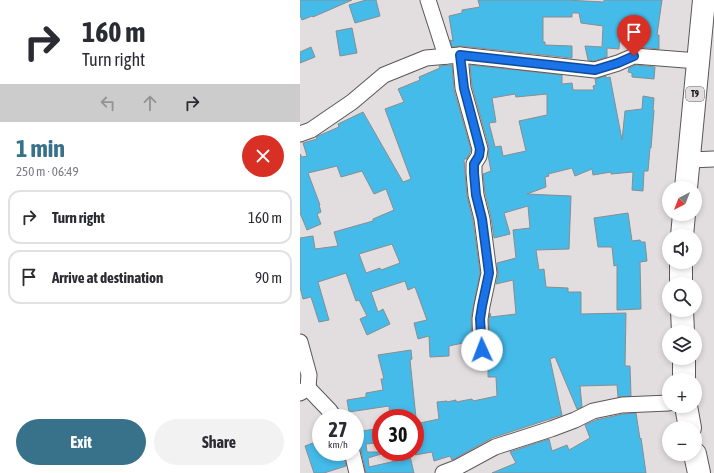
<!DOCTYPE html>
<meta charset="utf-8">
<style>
body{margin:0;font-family:"Asap Condensed",sans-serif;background:#f2f2f3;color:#2b2b33;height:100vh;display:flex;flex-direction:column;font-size:15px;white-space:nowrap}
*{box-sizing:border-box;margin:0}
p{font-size:13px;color:#7c7c81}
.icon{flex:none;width:22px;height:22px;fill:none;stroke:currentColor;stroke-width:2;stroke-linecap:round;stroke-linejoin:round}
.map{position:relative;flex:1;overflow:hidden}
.panel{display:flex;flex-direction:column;background:#fff;width:300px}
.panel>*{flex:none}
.banner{background:#fff;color:#2b2b33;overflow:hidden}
.needle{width:26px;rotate:222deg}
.buttons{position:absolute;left:362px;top:181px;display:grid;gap:8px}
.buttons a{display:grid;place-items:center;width:40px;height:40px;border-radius:50%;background:#fff;box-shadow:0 2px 6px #0003;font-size:20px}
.speed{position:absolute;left:12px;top:409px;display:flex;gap:8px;font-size:20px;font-weight:700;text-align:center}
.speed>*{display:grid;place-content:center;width:52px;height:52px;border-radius:50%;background:#fff;box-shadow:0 2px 6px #0003;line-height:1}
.speed small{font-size:10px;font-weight:400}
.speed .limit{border:6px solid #d22;background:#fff;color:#111}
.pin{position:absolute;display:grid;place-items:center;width:34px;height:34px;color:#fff;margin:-41px -17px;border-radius:50% 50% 50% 0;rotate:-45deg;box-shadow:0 0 4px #0007}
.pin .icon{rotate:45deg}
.me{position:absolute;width:44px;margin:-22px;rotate:358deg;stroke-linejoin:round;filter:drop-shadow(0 0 3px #0008)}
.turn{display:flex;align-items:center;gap:14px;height:84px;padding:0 16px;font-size:18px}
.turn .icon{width:52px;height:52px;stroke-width:2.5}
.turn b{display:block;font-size:28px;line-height:34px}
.lanes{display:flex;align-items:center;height:38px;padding:0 16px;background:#0003;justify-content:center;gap:20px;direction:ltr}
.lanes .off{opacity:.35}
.round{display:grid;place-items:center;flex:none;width:42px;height:42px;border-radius:21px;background:#f2f2f3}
.headline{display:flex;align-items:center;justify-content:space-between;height:68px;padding:0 16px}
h1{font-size:24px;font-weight:700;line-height:30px;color:#37718a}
.primary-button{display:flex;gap:8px;margin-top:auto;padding:8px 16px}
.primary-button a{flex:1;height:46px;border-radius:24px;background:#37718a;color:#fff;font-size:16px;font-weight:700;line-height:46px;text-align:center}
.primary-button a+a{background:#f2f2f3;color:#2b2b33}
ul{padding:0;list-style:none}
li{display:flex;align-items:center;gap:12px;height:54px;margin:0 8px 6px;padding:0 8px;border:2px solid #e1e1e2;border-radius:12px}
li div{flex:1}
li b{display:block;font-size:15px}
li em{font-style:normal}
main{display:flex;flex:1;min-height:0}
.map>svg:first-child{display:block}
.building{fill:#45bbea;stroke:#898d8f;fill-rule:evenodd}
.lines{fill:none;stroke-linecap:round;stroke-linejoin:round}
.minor-casing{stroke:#5b5759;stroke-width:17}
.trunk-casing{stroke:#5b5759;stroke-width:24}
.minor{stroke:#fff;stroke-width:15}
.trunk{stroke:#fff;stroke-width:22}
.route-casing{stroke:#114b97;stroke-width:10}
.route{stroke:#1a73e8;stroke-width:7}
.labels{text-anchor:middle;stroke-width:4;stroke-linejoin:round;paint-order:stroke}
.shield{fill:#e2dddf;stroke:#4f4c4d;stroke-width:1}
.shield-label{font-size:9px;font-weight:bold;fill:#100e0f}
</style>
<main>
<section class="panel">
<div class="banner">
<div class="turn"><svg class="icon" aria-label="right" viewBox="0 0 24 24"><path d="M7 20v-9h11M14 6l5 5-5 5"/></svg><div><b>160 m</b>Turn right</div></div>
<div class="lanes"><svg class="icon off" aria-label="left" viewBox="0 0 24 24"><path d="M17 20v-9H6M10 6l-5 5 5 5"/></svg><svg class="icon off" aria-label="ahead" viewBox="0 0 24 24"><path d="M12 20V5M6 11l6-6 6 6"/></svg><svg class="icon" aria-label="right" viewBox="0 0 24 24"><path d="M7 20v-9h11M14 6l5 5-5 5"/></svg></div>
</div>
<div class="headline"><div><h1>1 min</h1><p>250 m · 06:49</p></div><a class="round" style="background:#d93025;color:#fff"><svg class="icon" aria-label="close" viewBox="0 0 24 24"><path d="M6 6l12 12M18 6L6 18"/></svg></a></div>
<ul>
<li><svg class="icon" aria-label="right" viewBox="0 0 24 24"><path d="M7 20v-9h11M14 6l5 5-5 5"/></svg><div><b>Turn right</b></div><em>160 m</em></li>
<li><svg class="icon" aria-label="arrive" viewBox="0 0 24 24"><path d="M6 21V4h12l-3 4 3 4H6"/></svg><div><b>Arrive at destination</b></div><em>90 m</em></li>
</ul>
<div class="primary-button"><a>Exit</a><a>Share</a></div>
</section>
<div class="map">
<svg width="414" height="473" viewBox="0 0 414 473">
<rect width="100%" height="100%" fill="#e2dddf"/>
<g class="building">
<path d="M0,0H52L13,17L12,16L2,20L0,15Z"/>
<path d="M66,0H76L80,16L55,23L49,5Z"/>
<path d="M178,0H266L304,2V0H362L357,35H359V49L339,47V32H320L319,49L307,48V57L294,61L288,60L285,46L302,47L303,26L281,23L279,13H272V17H243V42H245V45L272,46V58L161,46L152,47L150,40L153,41L149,16L162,13V10L180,7Z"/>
<path d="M52,28L57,53L40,56L36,31Z"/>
<path d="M11,47L15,57L0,63V52Z"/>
<path d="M152,65L154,90L171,150L167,159H164L165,174L167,196L173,221L180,273L171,318L172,341L149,346V356L130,357L129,336L118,339L114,323L127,320L115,287L108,290L105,281L71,292L78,312L83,309L90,324L67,335L60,319L67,316L59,300L56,301L46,273L18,282L29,320L19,322L11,297L3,299L0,287V238L13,236L15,249L38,246L34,232L73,221V219L94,210L86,189L74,194L62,171L41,177L37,166L8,173L20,205H19L21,212L17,214L21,224L7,230L0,213V154L2,157L7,156L3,143L17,139L16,137L18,136L39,127L38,124L63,112L103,182L111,179L85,109L104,102L98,89L120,80L119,77L140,68L139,66ZM92,244L100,263L81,270L80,268L66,273L59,254Z"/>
<path d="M170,65L262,75V84L272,83L273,90H294L293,86L296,85L295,79L306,76V78L310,77L322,140L325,111L342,109L343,96L354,98L353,110H354L351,148H350L348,171H344L343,191L332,190L333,172L311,174V172L293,175L292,169L275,176L272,168L248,174L249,176L245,177L246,187L227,194L271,196L269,249L236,250L239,270L244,269L246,287L268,288V292H281V314L326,313L325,366H330L331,396L318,397L317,385L280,386L282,407L277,409L255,357L250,359L262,415L192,438L152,460L150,456L134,461L132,452L115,455V424L139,419L137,402L147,401V402L156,400V402L172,399L173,401L197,396L196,377H188V355L190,350L189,320L190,313L191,317L216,314L213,280L196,284L198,275L197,263L216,258L213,230L230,228L228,206L204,213L210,234L194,238L191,217L185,193L183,174L191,171L188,155L189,147L172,86ZM215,94L216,97L247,94V115L219,121L226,151L203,156L201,146L195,147L189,123L196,122L192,98Z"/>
<path d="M336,65L355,67L354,79L332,77V73L328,72L329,68Z"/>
<path d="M328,213L332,241L340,240L341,242H345L347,261L340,262L341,309L317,310V265L314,266L312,247H298L294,218Z"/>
<path d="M111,350L112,359L110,360L116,418H105V416L90,418L89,406L49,412L47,400L66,397V393L83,390L81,379H84L78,355Z"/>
<path d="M336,413L340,439L341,438L346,473H192L216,463L210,452L249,439L252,451L267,445L269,450L290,438L285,425L296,420L323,414Z"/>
<path d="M75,429L76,443L66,444L67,452H81V454L68,458L69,467L100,460L99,452H109L114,473H66L61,450L59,446L55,444V432Z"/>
<path d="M21,440V452H43L46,466L24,473H14L5,446Z"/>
</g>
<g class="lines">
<g class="minor-casing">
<g id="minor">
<path d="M128,0L146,56"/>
<path d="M160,55L163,88L180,149L179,156L174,164V173L176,195L182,219L189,273L182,306L180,319L181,350"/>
<path d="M0,134L11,130L52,102L84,75L126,58L160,55L295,70L318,63L334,56L398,61"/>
<path d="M390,160L414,159"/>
<path d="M0,342L9,375L8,388L0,393"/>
<path d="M8,388L30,411L35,418"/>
<path d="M52,452L57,473"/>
<path d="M143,473L156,468L195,447L251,429L275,420L293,411L322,405L369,403"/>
</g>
</g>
<g class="trunk-casing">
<g id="trunk">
<path d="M386,188L404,0"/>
<path d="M382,236L384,214"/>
<path d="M381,284V262"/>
<path d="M382,310L383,332"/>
<path d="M384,358V380"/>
<path d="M386,406L390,428"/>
<path d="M395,454L399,473"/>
</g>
</g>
<use href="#minor" class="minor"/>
<use href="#trunk" class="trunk"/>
</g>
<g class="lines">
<g class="route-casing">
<path id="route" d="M182,350L180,319L182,306L189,273L182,219L176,195L174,173V164L179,156L180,149L164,88L160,55L295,70L318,63L334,56"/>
</g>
<use href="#route" class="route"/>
</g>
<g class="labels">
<rect class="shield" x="386" y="87" width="18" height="14" rx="3"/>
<g class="shield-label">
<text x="395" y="97">T9</text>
</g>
</g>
</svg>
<div class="buttons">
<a><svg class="needle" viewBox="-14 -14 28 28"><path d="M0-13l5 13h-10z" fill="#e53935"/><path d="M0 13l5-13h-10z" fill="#7c7c81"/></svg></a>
<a><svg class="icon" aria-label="sound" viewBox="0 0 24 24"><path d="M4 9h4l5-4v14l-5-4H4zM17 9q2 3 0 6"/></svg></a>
<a><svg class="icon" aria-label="search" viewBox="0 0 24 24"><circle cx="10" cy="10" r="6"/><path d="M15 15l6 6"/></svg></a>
<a><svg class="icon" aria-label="layers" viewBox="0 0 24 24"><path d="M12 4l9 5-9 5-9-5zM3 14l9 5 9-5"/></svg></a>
<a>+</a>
<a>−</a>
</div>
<div class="speed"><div>27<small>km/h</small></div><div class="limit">30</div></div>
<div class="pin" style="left:334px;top:56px;background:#d93025"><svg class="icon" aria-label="arrive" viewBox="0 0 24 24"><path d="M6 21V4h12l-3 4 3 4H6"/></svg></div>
<svg class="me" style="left:182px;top:350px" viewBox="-20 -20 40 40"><circle r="19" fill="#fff"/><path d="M0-13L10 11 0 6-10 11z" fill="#1a73e8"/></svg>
</div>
</main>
